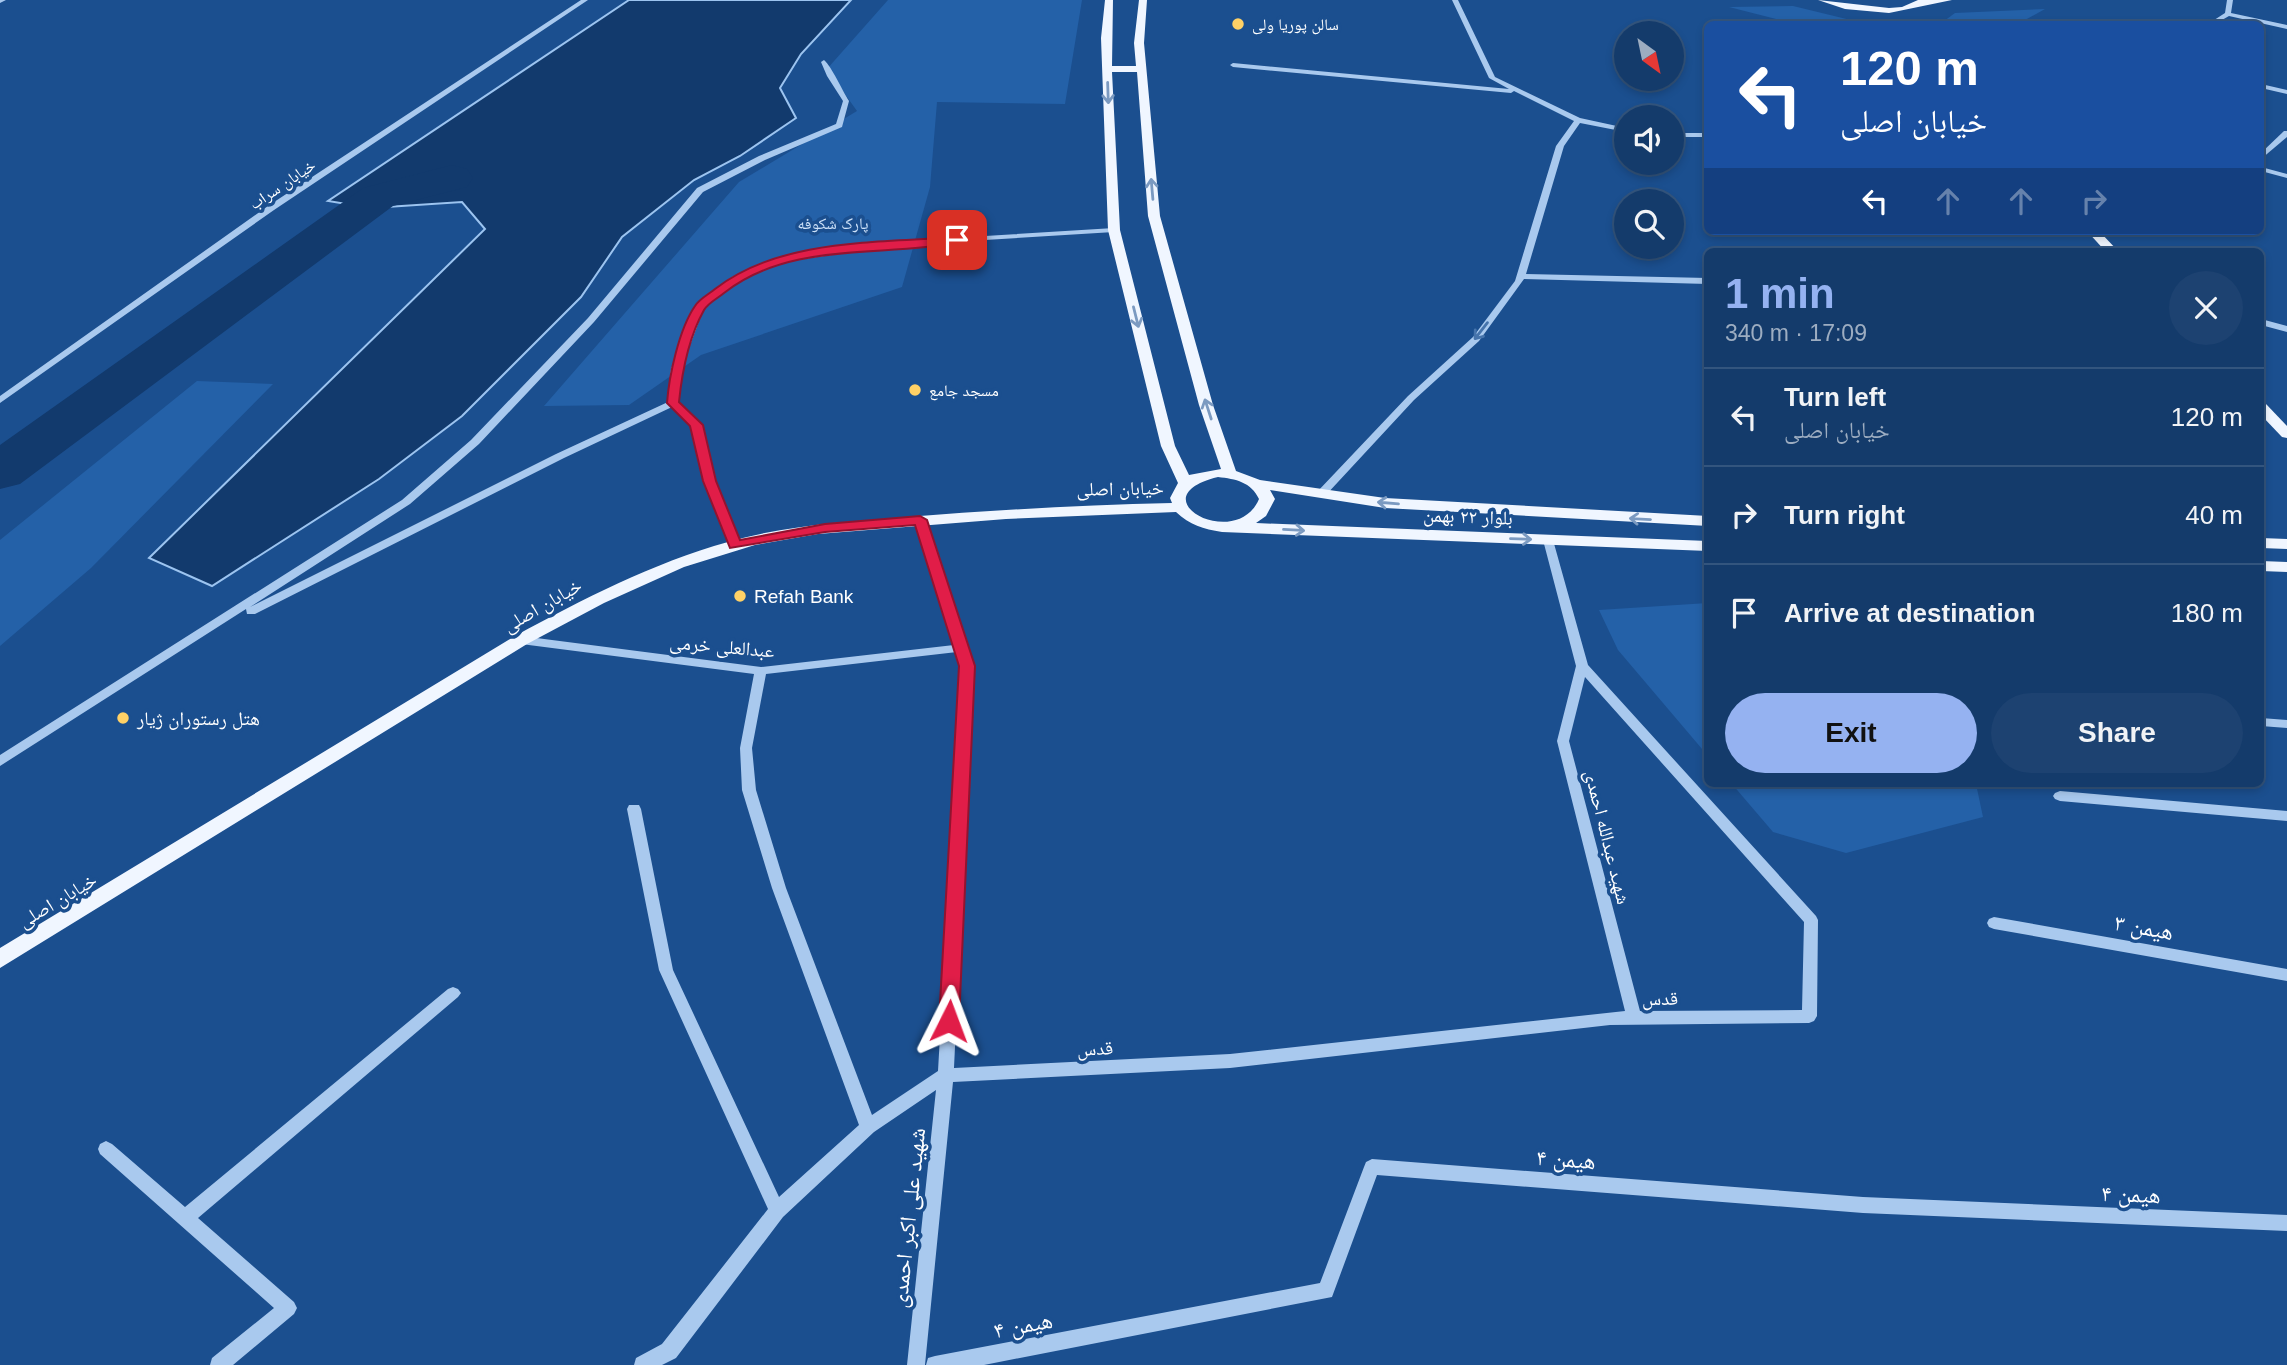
<!DOCTYPE html>
<meta charset="utf-8">
<style>
body{margin:0;font-family:Arial,"Noto Naskh Arabic",sans-serif;background:#1d4271;color:#f1f3f6;height:100vh;display:flex;flex-direction:column;font-size:26px;white-space:nowrap}
*{box-sizing:border-box;margin:0}
p{font-size:23px;color:#9dadc1}
.icon{flex:none;width:38px;height:38px;fill:none;stroke:currentColor;stroke-width:2;stroke-linecap:round;stroke-linejoin:round}
.map{position:relative;flex:1;overflow:hidden}
.drawer{position:absolute;left:1704px;top:248px;width:560px;height:539px;display:flex;flex-direction:column;background:#143b6b;border-radius:10px;box-shadow:0 4px 10px #0003,0 0 0 2px #33557e}
.drawer>*{flex:none}
.top-card{position:absolute;left:1704px;top:21px;width:560px;height:214px;border-radius:10px;box-shadow:0 4px 10px #0003,0 0 0 2px #33557e;background:#1a4fa0;color:#fff;overflow:hidden}
.needle{width:46px;rotate:147deg}
.fabs{position:absolute;left:1614px;top:21px;display:grid;gap:14px}
.fabs a{display:grid;place-items:center;width:70px;height:70px;border-radius:50%;background:#143b6b;box-shadow:0 4px 10px #0003,0 0 0 2px #33557e;font-size:35px}
.pin{position:absolute;display:grid;place-items:center;width:60px;height:60px;color:#fff;margin:-30px;border-radius:14px;box-shadow:0 4px 10px #0006}
.me{position:absolute;width:77px;margin:-38px;rotate:3deg;stroke-linejoin:round;filter:drop-shadow(0 0 5px #0008)}
.turn{display:flex;align-items:center;gap:24px;height:147px;padding:0 21px;font-size:32px}
.turn .icon{width:91px;height:91px;stroke-width:2.5}
.turn b{display:block;font-size:49px;line-height:60px}
.lanes{display:flex;align-items:center;height:66px;padding:0 21px;background:#0003;justify-content:center;gap:35px;direction:ltr}
.lanes .off{opacity:.35}
.round{display:grid;place-items:center;flex:none;width:74px;height:74px;border-radius:37px;background:#1d4271}
.headline{display:flex;align-items:center;justify-content:space-between;height:119px;padding:0 21px}
h1{font-size:42px;font-weight:600;line-height:52px;color:#95b2f1}
.action{display:flex;gap:14px;margin-top:auto;padding:14px 21px}
.action a{flex:1;height:80px;border-radius:42px;background:#95b2f1;color:#111;font-size:28px;font-weight:600;line-height:80px;text-align:center}
.action a+a{background:#1d4271;color:#f1f3f6}
ul{padding:0;list-style:none}
li{display:flex;align-items:center;gap:21px;height:98px;padding:0 21px;border-top:2px solid #33557e}
li div{flex:1}
li b{display:block;font-size:26px}
li em{font-style:normal}
.map>svg:first-child{display:block}
.green{fill:#2461a8}
.water{fill:#123a6d;stroke:#9cc4f0;stroke-width:2}
.lines{fill:none;stroke-linecap:round;stroke-linejoin:round}
.river{fill:#123a6d;fill-rule:evenodd}
.minor{fill:#a9c9ee;fill-rule:evenodd}
.major{fill:#f0f6ff;fill-rule:evenodd}
.oneway{stroke:#7b9ac1}
.oneway2{stroke:#4674ac}
.route{fill:#e11d48;stroke:#92132f;stroke-width:2}
.poi-dot{fill:#ffd166;stroke:#1b4f8f;stroke-width:2.5}
.labels{text-anchor:middle;stroke-width:7;stroke-linejoin:round;paint-order:stroke}
.far-poi-label{font-size:16px;fill:#fff;stroke:#1b4f8f;text-anchor:start}
.far-street-label{font-size:16px;fill:#fff;stroke:#1b4f8f}
.far-park-label{font-size:16px;fill:#cfe3fa;stroke:#1b4f8f}
.street-label{font-size:19px;fill:#fff;stroke:#1b4f8f}
.poi-label{font-size:19px;fill:#fff;stroke:#1b4f8f;text-anchor:start}
.near-street-label{font-size:23px;fill:#fff;stroke:#1b4f8f}
</style>
<div class="map">
<svg width="2287" height="1365" viewBox="0 0 2287 1365">
<rect width="100%" height="100%" fill="#1b4f8f"/>
<g class="green">
<path d="M888,0H1082L1065,104L937,102L930,187L902,287L701,355L629,405L544,406L739,182L857,111L827,69Z"/>
<path d="M1793,6L1867,24H1796L1729,7Z"/>
<path d="M2045,9L2018,24H1940L1955,13Z"/>
<path d="M197,381L273,384L91,568L0,646V540Z"/>
<path d="M1708,603V756L1618,650L1599,610Z"/>
<path d="M1732,784H1976L1983,817L1846,853L1773,832Z"/>
</g>
<path class="water" d="M629,0H851L801,54L780,88L796,118L740,156L694,180L622,237L581,297L462,416L379,479L212,586L149,558L485,229L462,202L371,208L328,201Z"/>
<g class="lines">
<path class="river" d="M452,165L467,169L473,178L467,187L393,206L20,484L0,489V445L363,188Z"/>
<g class="minor">
<path d="M0,0H6L0,3Z"/>
<path d="M581,0H588L274,210L0,403V396L268,206Z"/>
<path d="M1452,0H1458L1495,77L1580,118L1626,128V132L1580,123L1564,146L1526,274L1708,278V284L1524,279L1479,341L1414,400L1325,496H1317L1316,494L1317,492L1408,396L1473,337L1515,281L1556,146L1574,121L1514,91L1511,93L1233,67L1230,65L1233,63L1509,89L1489,78Z"/>
<path d="M2227,0H2233L2231,13L2287,25V29L2229,16L2215,24H2208L2225,13Z"/>
<path d="M824,60C832,67 842,90 849,101L842,127L765,160L703,192L594,322L479,444L410,504L250,607L556,454L668,402L671,369L697,305L732,277L776,258L903,241L1114,228L1118,230L1114,232L903,245L781,262L738,281L704,308L681,369L678,402L701,425L714,481L740,545L739,547L735,548L730,545L704,481L691,426L672,407L564,458L255,614H247L246,609L0,766V755L402,500L471,440L588,318L697,188L759,156L836,124L843,101L827,76L821,62Z"/>
<path d="M2261,84L2287,90V94L2261,88Z"/>
<path d="M2284,131H2287V137L2261,159V153Z"/>
<rect x="1671" y="133" width="37" height="4"/>
<path d="M2261,167L2287,174V178L2261,171Z"/>
<path d="M2261,319L2287,326V332L2261,325Z"/>
<path d="M920,517L925,520L973,666L954,1068L1230,1054L1625,1011L1557,741L1576,666L1543,540L1548,537L1553,540L1588,665L1816,916L1818,920L1817,1016L1814,1021L1809,1023L1610,1025L1230,1068L953,1082L925,1365H907L936,1090L874,1132L783,1217L676,1358L662,1365H634L636,1358L662,1344L768,1209L659,970L627,809L629,805H639L641,809L673,970L779,1197L859,1125L772,888L742,790L740,748L754,674L521,644L515,640L521,636L761,667L954,645L915,520ZM957,652L961,666L938,1071L872,1115L786,888L756,790L752,748L766,674ZM1585,677L1804,922L1802,1010L1640,1011L1569,741Z"/>
<path d="M2261,718L2287,720V728L2261,726Z"/>
<path d="M2060,791L2287,811V821L2060,801L2055,799L2053,796L2055,793Z"/>
<path d="M1994,917L2287,969V981L1994,929L1989,927L1987,923L1989,919Z"/>
<path d="M453,987L458,989L461,993L458,997L198,1218L294,1302L297,1308L294,1314L233,1365H210L212,1358L274,1308L100,1154L98,1149L100,1144L106,1141L112,1144L185,1207L448,989Z"/>
<path d="M1372,1159L1863,1197L2287,1215V1231L1863,1213L1377,1175L1332,1297L984,1365H926L928,1358L935,1356L1320,1283L1364,1167L1366,1162Z"/>
</g>
<g class="major">
<path d="M1105,0H1113L1112,66H1136L1134,43L1139,0H1147L1144,43L1160,216L1213,405L1236,471L1260,480L1385,498L1708,516V526L1385,508L1270,490L1275,499L1266,516L1256,523L1708,541V551L1222,532C1203,529 1190,525 1176,512L1006,519L818,534L755,545L684,567L604,603L527,644L0,968V948L515,636C583,599 653,563 728,542C786,525 847,522 907,517C995,510 1083,505 1172,503L1170,498L1178,483L1161,446L1108,230L1101,38ZM1112,72H1137L1148,216L1199,405L1221,469L1189,475L1175,446L1120,230ZM1218,477C1236,479 1251,482 1259,499C1236,553 1135,497 1218,477Z"/>
<path d="M1818,0L1889,8L1902,7L1918,0H1952L1889,13L1845,9Z"/>
<path d="M2087,231H2099L2119,252H2106Z"/>
<path d="M2261,403L2266,404L2287,426V438L2282,437L2261,415Z"/>
<path d="M2261,538L2287,539V549L2261,548Z"/>
<path d="M2261,561L2287,562V572L2261,571Z"/>
</g>
</g>
<defs><path id="oneway-shaft" d="M-6 0H5M1.5-3L5.5 0L1.5 3" fill="none" stroke-width="1.6" stroke-linecap="round" stroke-linejoin="round" transform="scale(1.75)"/></defs>
<g class="oneway">
<use href="#oneway-shaft" transform="translate(1108 93) rotate(88)"/>
<use href="#oneway-shaft" transform="translate(1152 189) rotate(-95)"/>
<use href="#oneway-shaft" transform="translate(1136 317) rotate(76)"/>
<use href="#oneway-shaft" transform="translate(1208 409) rotate(-108)"/>
<use href="#oneway-shaft" transform="translate(1388 503) rotate(-175)"/>
<use href="#oneway-shaft" transform="translate(1640 519) rotate(-177)"/>
<use href="#oneway-shaft" transform="translate(1294 530) rotate(3)"/>
<use href="#oneway-shaft" transform="translate(1521 539) rotate(2)"/>
</g>
<use class="oneway2" href="#oneway-shaft" transform="translate(1481 331) rotate(128)"/>
<path class="route" d="M957,237H961V242C882,258 792,240 724,293C718,298 708,303 704,310C689,337 682,372 679,402L703,425L716,481L740,540L825,524L920,516L927,520L975,666L959,1021L956,1027L949,1029L942,1027L939,1021L959,666L915,525L825,532L730,548L703,481L690,426L667,403C669,376 679,329 695,306C699,299 709,294 715,289C781,238 878,243 957,237Z"/>
<g class="poi-dot">
<circle cx="1238" cy="24" r="7"/>
<circle cx="915" cy="390" r="7"/>
<circle cx="740" cy="596" r="7"/>
<circle cx="123" cy="718" r="7"/>
</g>
<g class="labels">
<g class="far-poi-label">
<text x="1252" y="30">سالن پوریا ولی</text>
<text x="929" y="396">مسجد جامع</text>
</g>
<g class="far-street-label">
<text transform="translate(282 184) rotate(-34)" y="6">خیابان سراب</text>
</g>
<g class="far-park-label">
<text x="833" y="229">پارک شکوفه</text>
</g>
<g class="street-label">
<text transform="translate(1120 488) rotate(-1)" y="7">خیابان اصلی</text>
<text transform="translate(1468 516) rotate(2)" y="7">بلوار ۲۲ بهمن</text>
<text transform="translate(542 605) rotate(-30)" y="7">خیابان اصلی</text>
<text transform="translate(722 646) rotate(5)" y="7">عبدالعلی خرمی</text>
<text transform="translate(1608 837) rotate(76)" y="7">شهید عبدالله احمدی</text>
<text transform="translate(57 900) rotate(-31)" y="7">خیابان اصلی</text>
<text transform="translate(1660 998) rotate(-1)" y="7">قدس</text>
<text transform="translate(1095 1048) rotate(-3)" y="7">قدس</text>
</g>
<g class="poi-label">
<text x="754" y="603">Refah Bank</text>
<text x="137" y="725">هتل رستوران ژیار</text>
</g>
<g class="near-street-label">
<text transform="translate(2144 927) rotate(10)" y="8">هیمن ۳</text>
<text transform="translate(1566 1159) rotate(4)" y="8">هیمن ۴</text>
<text transform="translate(2131 1194) rotate(2)" y="8">هیمن ۴</text>
<text transform="translate(908 1218) rotate(-84)" y="8">شهید علی اکبر احمدی</text>
<text transform="translate(1023 1325) rotate(-11)" y="8">هیمن ۴</text>
</g>
</g>
</svg>
<div class="fabs">
<a><svg class="needle" viewBox="-14 -14 28 28"><path d="M0-13l5 13h-10z" fill="#e53935"/><path d="M0 13l5-13h-10z" fill="#9dadc1"/></svg></a>
<a><svg class="icon" aria-label="sound" viewBox="0 0 24 24"><path d="M4 9h4l5-4v14l-5-4H4zM17 9q2 3 0 6"/></svg></a>
<a><svg class="icon" aria-label="search" viewBox="0 0 24 24"><circle cx="10" cy="10" r="6"/><path d="M15 15l6 6"/></svg></a>
</div>
<div class="pin" style="left:957px;top:240px;background:#d93025"><svg class="icon" aria-label="arrive" viewBox="0 0 24 24"><path d="M6 21V4h12l-3 4 3 4H6"/></svg></div>
<svg class="me" style="left:949px;top:1021px" viewBox="-20 -20 40 40"><path d="M0-17L14 15 0 8-14 15z" fill="#e11d48" stroke="#fff" stroke-width="4"/></svg>
<div class="top-card">
<div class="turn"><svg class="icon" aria-label="left" viewBox="0 0 24 24"><path d="M17 20v-9H6M10 6l-5 5 5 5"/></svg><div><b>120 m</b>خیابان اصلی</div></div>
<div class="lanes"><svg class="icon" aria-label="left" viewBox="0 0 24 24"><path d="M17 20v-9H6M10 6l-5 5 5 5"/></svg><svg class="icon off" aria-label="ahead" viewBox="0 0 24 24"><path d="M12 20V5M6 11l6-6 6 6"/></svg><svg class="icon off" aria-label="ahead" viewBox="0 0 24 24"><path d="M12 20V5M6 11l6-6 6 6"/></svg><svg class="icon off" aria-label="right" viewBox="0 0 24 24"><path d="M7 20v-9h11M14 6l5 5-5 5"/></svg></div>
</div>
<section class="drawer">
<div class="headline"><div><h1>1 min</h1><p>340 m · 17:09</p></div><a class="round"><svg class="icon" aria-label="close" viewBox="0 0 24 24"><path d="M6 6l12 12M18 6L6 18"/></svg></a></div>
<ul>
<li><svg class="icon" aria-label="left" viewBox="0 0 24 24"><path d="M17 20v-9H6M10 6l-5 5 5 5"/></svg><div><b>Turn left</b><p>خیابان اصلی</p></div><em>120 m</em></li>
<li><svg class="icon" aria-label="right" viewBox="0 0 24 24"><path d="M7 20v-9h11M14 6l5 5-5 5"/></svg><div><b>Turn right</b></div><em>40 m</em></li>
<li><svg class="icon" aria-label="arrive" viewBox="0 0 24 24"><path d="M6 21V4h12l-3 4 3 4H6"/></svg><div><b>Arrive at destination</b></div><em>180 m</em></li>
</ul>
<div class="action"><a>Exit</a><a>Share</a></div>
</section>
</div>
